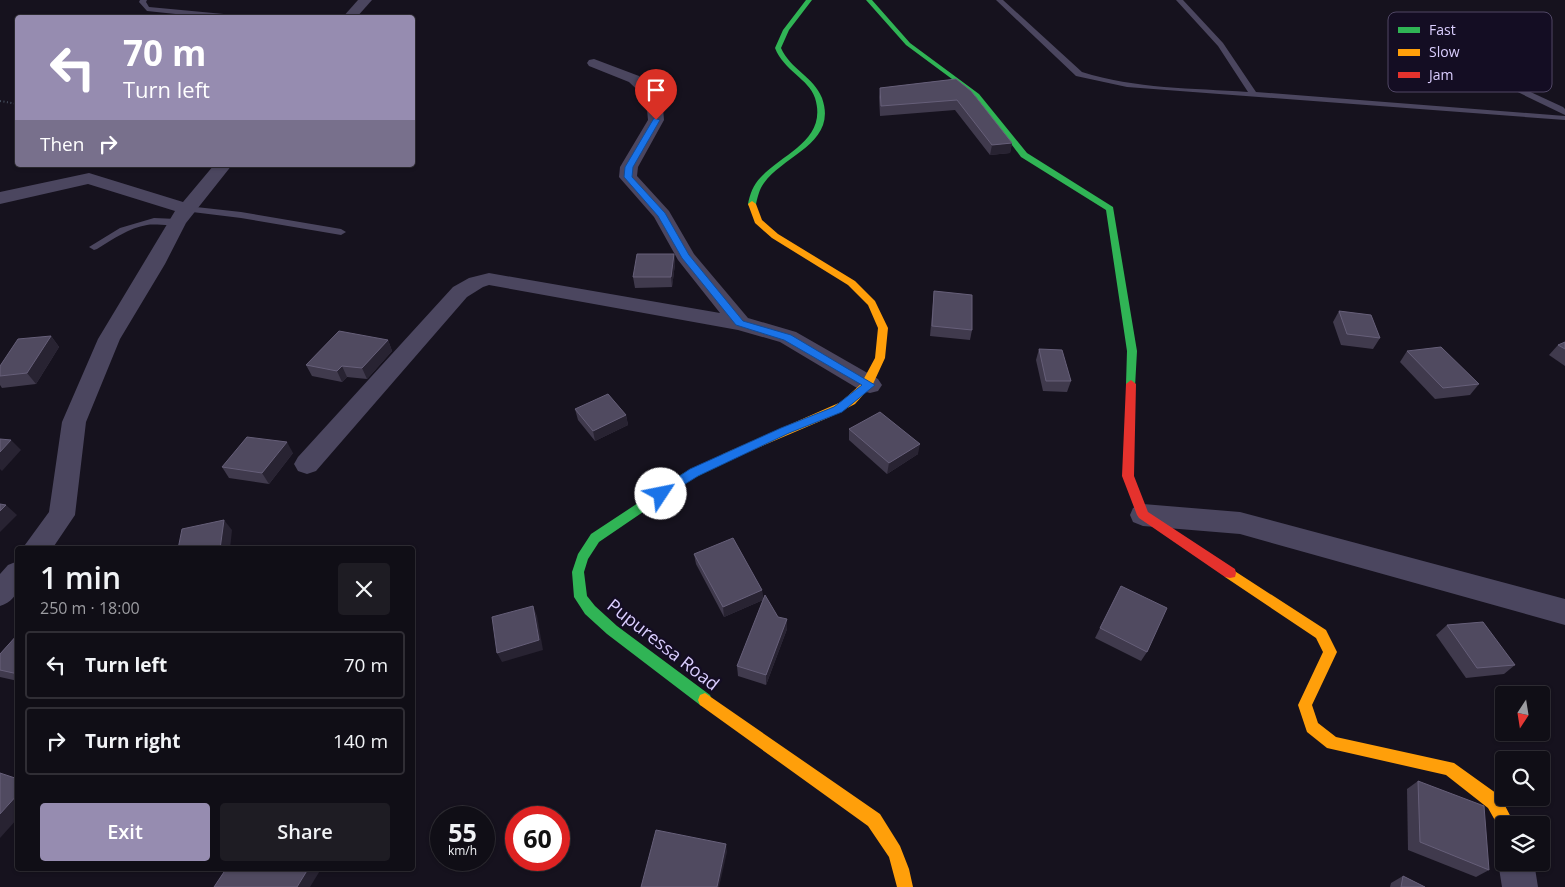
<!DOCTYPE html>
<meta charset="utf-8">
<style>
body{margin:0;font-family:"Open Sans",sans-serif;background:#1e1c23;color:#f1f3f6;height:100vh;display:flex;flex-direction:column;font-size:19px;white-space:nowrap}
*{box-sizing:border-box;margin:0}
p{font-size:16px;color:#9c9ca1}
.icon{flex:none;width:28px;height:28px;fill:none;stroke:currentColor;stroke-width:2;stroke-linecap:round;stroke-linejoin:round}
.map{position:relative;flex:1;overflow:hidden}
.sheet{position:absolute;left:15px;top:546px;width:400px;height:325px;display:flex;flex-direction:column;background:#100e16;border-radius:5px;box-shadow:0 1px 4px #0004,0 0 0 1px #302e35}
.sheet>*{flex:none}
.hud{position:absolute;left:15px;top:15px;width:400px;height:152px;border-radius:5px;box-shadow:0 1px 4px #0004,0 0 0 1px #302e35;background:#968cb0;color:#fff;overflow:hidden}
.needle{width:32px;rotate:192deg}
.controls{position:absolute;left:1495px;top:686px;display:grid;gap:10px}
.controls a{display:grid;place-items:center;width:55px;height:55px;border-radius:5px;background:#100e16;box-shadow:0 1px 4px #0004,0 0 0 1px #302e35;font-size:25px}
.speed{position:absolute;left:430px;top:806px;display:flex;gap:10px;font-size:25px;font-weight:700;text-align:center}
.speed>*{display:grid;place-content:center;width:65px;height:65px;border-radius:50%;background:#100e16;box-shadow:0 1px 4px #0004,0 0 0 1px #302e35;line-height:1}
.speed small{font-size:12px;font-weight:400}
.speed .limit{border:8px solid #d22;background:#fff;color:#111}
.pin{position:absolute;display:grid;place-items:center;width:42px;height:42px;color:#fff;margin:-51px -21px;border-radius:50% 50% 50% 0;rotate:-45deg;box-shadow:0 0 5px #0007}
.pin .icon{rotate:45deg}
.me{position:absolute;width:55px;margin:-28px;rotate:56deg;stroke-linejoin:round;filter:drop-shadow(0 0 4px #0008)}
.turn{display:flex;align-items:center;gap:18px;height:105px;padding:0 25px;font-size:22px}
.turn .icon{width:65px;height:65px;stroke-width:2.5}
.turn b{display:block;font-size:35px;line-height:42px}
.then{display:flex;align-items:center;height:48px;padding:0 25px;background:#0003;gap:10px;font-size:19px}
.round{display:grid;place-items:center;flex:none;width:52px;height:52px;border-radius:5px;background:#1e1c23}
.head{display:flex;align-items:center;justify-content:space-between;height:85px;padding:0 25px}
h1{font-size:30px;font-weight:600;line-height:38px}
.button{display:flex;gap:10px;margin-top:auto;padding:10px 25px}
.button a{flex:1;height:58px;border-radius:5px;background:#968cb0;color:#fff;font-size:20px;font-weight:600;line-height:58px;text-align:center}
.button a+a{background:#1e1c23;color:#f1f3f6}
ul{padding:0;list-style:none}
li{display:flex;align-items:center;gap:15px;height:68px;margin:0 10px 8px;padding:0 15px;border:2px solid #302e35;border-radius:5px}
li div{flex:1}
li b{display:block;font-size:19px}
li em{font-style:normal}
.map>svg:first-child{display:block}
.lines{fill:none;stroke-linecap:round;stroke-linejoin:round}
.path{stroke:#46505f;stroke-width:2;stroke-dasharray:1 2.5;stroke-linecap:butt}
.lane{fill:#4b465f;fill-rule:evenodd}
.street{fill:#4b465f;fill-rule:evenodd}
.fast{fill:#30b455;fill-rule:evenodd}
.slow{fill:#ff9f0a;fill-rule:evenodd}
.jam{fill:#e5322d;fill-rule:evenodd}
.wall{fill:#403a4d}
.shaded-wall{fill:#282332}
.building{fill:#504a60;stroke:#665f79}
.route{fill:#1a73e8;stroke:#114b97}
.labels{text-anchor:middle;stroke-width:4.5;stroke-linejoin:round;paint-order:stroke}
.street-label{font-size:18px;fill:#dbceff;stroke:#140d23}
.key{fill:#140d23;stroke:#504765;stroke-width:1}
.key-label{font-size:14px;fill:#dbceff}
</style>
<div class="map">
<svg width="1565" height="887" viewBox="0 0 1565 887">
<rect width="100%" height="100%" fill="#16121e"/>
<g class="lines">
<path class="path" d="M0,101L18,104"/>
<g class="lane">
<path d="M140,0H147L146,2L149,7L268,18L204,17L147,11L139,2Z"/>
<path d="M996,0H1003L1082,72C1135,89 1193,88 1248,92L1218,46L1176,0H1183L1223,43L1256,92L1565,116V120L1127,87L1076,76Z"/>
<path d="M1408,35L1563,107L1565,109V115L1406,38L1404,37Z"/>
<path d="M187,206L241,212L341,229L346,232L341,235L241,218L184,211V207Z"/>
<path d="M154,218L177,219L182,222C175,228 157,223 147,225C129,228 113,239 97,249L94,250L89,247L120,228Z"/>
</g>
<g class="street">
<path d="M358,0H372L356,18H342Z"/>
<path d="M594,59L639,76L662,97L664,120L638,167L637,176L669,211L694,254L748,318L796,332L878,379L882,385L878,391L870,393L862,391L780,342L738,330L489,285L483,287L467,297L316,471L307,474L298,471L294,464L298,457L453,287L469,278L489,273L720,313L678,260L654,217L619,177L620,167L648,120L646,98L629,82L589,66L587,63L589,60Z"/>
<path d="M214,165H232L186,223L165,264L120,339L86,422L75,515L52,549H22L49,512L62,422L98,339L175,211L88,184L0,204V192L89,173L183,202Z"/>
<path d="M1143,504L1240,512L1565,599V625L1240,534L1143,526L1133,522L1130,515L1133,508Z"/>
<path d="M18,561C18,582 23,598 0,606V574L8,565Z"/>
<path d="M1503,849L1504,862H1534L1538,887H1502L1498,862Z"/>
</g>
<g class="fast">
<path d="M806,0H812L789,30L781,48C790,69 814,77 822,98C838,143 784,155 764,183C759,190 758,196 756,204L755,206H749L748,204C750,194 753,185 761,177C783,153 828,140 815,98C809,79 784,71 775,48L783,30Z"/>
<path d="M866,0H872L910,43L979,94L1027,153L1113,207L1137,351L1135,387H1127L1126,384L1127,351L1106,210L1021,157L975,96L906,45Z"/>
<path d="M727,453L731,454L733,457L731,460L690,480L599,542L588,559L584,572L587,596L595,606L617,626L710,695L712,700L710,705L705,707L700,705L607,634L585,614L574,597L572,572L578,554L591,534L682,474Z"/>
</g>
<g class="slow">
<path d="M752,201L756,204L762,220L778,234L855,281L875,301L888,328L885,358L873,384L855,404L830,417L727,461L723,460L721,457L723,454L841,402L861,384L875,358L878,328L868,305L848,285L772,238L755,223L748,204Z"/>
<path d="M1230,568L1326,630L1337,652L1312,705L1318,723L1336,737L1454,763L1500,796L1515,825H1504V832L1501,831L1488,808L1446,775L1327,748L1307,732L1298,705L1323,652L1316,638L1225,577L1224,573L1225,569Z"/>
<path d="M705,693L880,814L900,846L909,869L913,887H897L889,857L868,826L700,705L698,700L700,695Z"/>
</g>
<path class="jam" d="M1131,380L1136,384L1134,476L1148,512L1235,569L1236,573L1235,577L1230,578L1225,577L1139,518L1137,515L1122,476L1126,384Z"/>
</g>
<g class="wall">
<path d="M956,79L1012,143L1010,153L990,155L955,110L880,116L879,97L880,88Z"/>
<path d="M674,254L675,264L672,287L635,288L633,277Z"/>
<path d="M934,291L972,330L970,340L930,336L933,302Z"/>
<path d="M1339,311L1380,338L1373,349L1341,345L1333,322Z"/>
<path d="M51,336L59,347L36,384L2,388L0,385V366Z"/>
<path d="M388,340L392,351L367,379L347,377L342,382L312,376L306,365Z"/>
<path d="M1565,342V366L1549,355L1558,345Z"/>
<path d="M1039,349L1071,381L1067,392L1043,391L1036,360Z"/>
<path d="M1407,351L1479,384L1470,395L1435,399L1400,362Z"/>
<path d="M575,409L626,415L628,425L595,441L578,420Z"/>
<path d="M849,429L918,454L887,474L849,440Z"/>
<path d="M293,453L269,484L229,478L222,467Z"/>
<path d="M694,554L762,590L763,600L724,617L696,564Z"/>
<path d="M1121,586L1147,652L1141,661L1095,638Z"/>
<path d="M778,617L787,629L766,685L738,676L737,666Z"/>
<path d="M1447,625L1515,665L1504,674L1466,678L1436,635Z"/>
<path d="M18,634V681L0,677V654Z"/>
<path d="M1418,781L1489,870L1476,877L1408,850L1407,789Z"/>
<path d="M1403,876L1425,887H1390L1391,883Z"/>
</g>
<g class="shaded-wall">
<path d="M1012,143L1010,153L990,155L992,145Z"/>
<path d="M674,254L675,264L672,287L671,277Z"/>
<path d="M51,336L59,347L36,384L27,373Z"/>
<path d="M388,340L392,351L367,379L362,368Z"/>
<path d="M342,366L347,377L342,382L337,371Z"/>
<path d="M626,415L628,425L595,441L593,431Z"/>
<path d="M11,440L21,450L2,471L0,469V452Z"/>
<path d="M287,442L293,453L269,484L262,473Z"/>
<path d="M920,444L918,454L887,474L889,463Z"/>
<path d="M6,505L17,515L0,532V511Z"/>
<path d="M224,520L232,530L230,549H220Z"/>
<path d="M762,590L763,600L724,617L723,607Z"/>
<path d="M533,606L537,616L543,650L502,662L497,653Z"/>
<path d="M787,619V629L766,685V675Z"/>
<path d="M18,794V818L0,838V814Z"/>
<path d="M726,844L727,852L719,887H717Z"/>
<path d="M308,869H321L310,887H297Z"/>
</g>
<g class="building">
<path d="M956,79L971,91L1012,143L992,145L957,100L881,106L880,88Z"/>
<path d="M637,254H674L671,277H633Z"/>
<path d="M934,291L972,295V330L932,326Z"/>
<path d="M1339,311L1371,315L1380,338L1347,334Z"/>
<path d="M339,331L388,340L362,368L342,366L337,371L306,365Z"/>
<path d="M51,336L27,373L0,376V366L18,339Z"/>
<path d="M1565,342V349L1558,345Z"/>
<path d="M1441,347L1479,384L1443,388L1407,351Z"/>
<path d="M1039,349L1062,350L1071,381H1046Z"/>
<path d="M608,394L626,415L593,431L575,409Z"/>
<path d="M880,412L920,444L889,463L849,429Z"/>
<path d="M247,437L287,442L262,473L222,467Z"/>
<path d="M0,439L11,440L0,452Z"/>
<path d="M0,504L6,505L0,511Z"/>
<path d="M224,520L220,549H178L182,529Z"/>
<path d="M733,538L762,590L723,607L694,554Z"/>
<path d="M1121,586L1167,608L1147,652L1100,628Z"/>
<path d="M765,595L778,617L787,619L766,675L737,666Z"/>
<path d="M533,606L539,640L497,653L492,617Z"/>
<path d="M1483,622L1515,665L1477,668L1447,625Z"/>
<path d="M18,634V674L0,670V654Z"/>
<path d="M0,773L18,779V794L0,814Z"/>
<path d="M1418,781L1484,806L1489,870L1420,842Z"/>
<path d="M656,830L726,844L717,887H641Z"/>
<path d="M226,869H308L297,887H214Z"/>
<path d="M1403,876L1425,887H1401Z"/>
</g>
<path class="route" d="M654,118L660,120L633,167L632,177L665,213L689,255L743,321L791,335L875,385L842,412L789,433L698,476L661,499L657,498L655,494L657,491L690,469L781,428L834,407L862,385L784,340L736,325L682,258L658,216L624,177L625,167Z"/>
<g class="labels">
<g class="street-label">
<text transform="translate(663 645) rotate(38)" y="6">Pupuressa Road</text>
</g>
</g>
<rect x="1388" y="12" width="164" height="80" rx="8" class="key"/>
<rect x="1398" y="27" width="22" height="6" fill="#30b455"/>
<rect x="1398" y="49" width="22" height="7" fill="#ff9f0a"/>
<rect x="1398" y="72" width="22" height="6" fill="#e5322d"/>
<g class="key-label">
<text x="1429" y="35">Fast</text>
<text x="1429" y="57">Slow</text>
<text x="1429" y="80">Jam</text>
</g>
</svg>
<div class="controls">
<a><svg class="needle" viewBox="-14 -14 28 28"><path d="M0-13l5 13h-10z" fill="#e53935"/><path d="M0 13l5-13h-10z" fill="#9c9ca1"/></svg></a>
<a><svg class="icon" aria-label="search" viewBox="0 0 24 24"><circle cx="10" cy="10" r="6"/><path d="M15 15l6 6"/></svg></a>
<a><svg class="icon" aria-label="layers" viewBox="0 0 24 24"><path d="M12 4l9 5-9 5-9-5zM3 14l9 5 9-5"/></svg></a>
</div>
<div class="speed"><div>55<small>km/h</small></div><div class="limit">60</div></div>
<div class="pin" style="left:656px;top:120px;background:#d93025"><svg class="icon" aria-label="arrive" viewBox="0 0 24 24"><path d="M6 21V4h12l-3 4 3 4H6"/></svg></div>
<svg class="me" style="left:661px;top:494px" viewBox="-20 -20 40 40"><circle r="19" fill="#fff"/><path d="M0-13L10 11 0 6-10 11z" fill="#1a73e8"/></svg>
<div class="hud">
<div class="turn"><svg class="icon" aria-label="left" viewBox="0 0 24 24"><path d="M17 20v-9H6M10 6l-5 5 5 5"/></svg><div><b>70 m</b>Turn left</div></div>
<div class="then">Then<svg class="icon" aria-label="right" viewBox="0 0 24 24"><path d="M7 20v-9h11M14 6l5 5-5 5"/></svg></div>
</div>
<section class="sheet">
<div class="head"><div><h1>1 min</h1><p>250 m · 18:00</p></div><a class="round"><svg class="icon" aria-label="close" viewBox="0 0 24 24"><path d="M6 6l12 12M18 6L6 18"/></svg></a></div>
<ul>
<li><svg class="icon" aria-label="left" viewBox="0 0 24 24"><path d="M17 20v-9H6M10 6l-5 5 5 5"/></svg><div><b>Turn left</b></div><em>70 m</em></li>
<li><svg class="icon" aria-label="right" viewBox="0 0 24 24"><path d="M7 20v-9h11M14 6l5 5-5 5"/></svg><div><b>Turn right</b></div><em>140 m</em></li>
</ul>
<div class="button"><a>Exit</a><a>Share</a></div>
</section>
</div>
